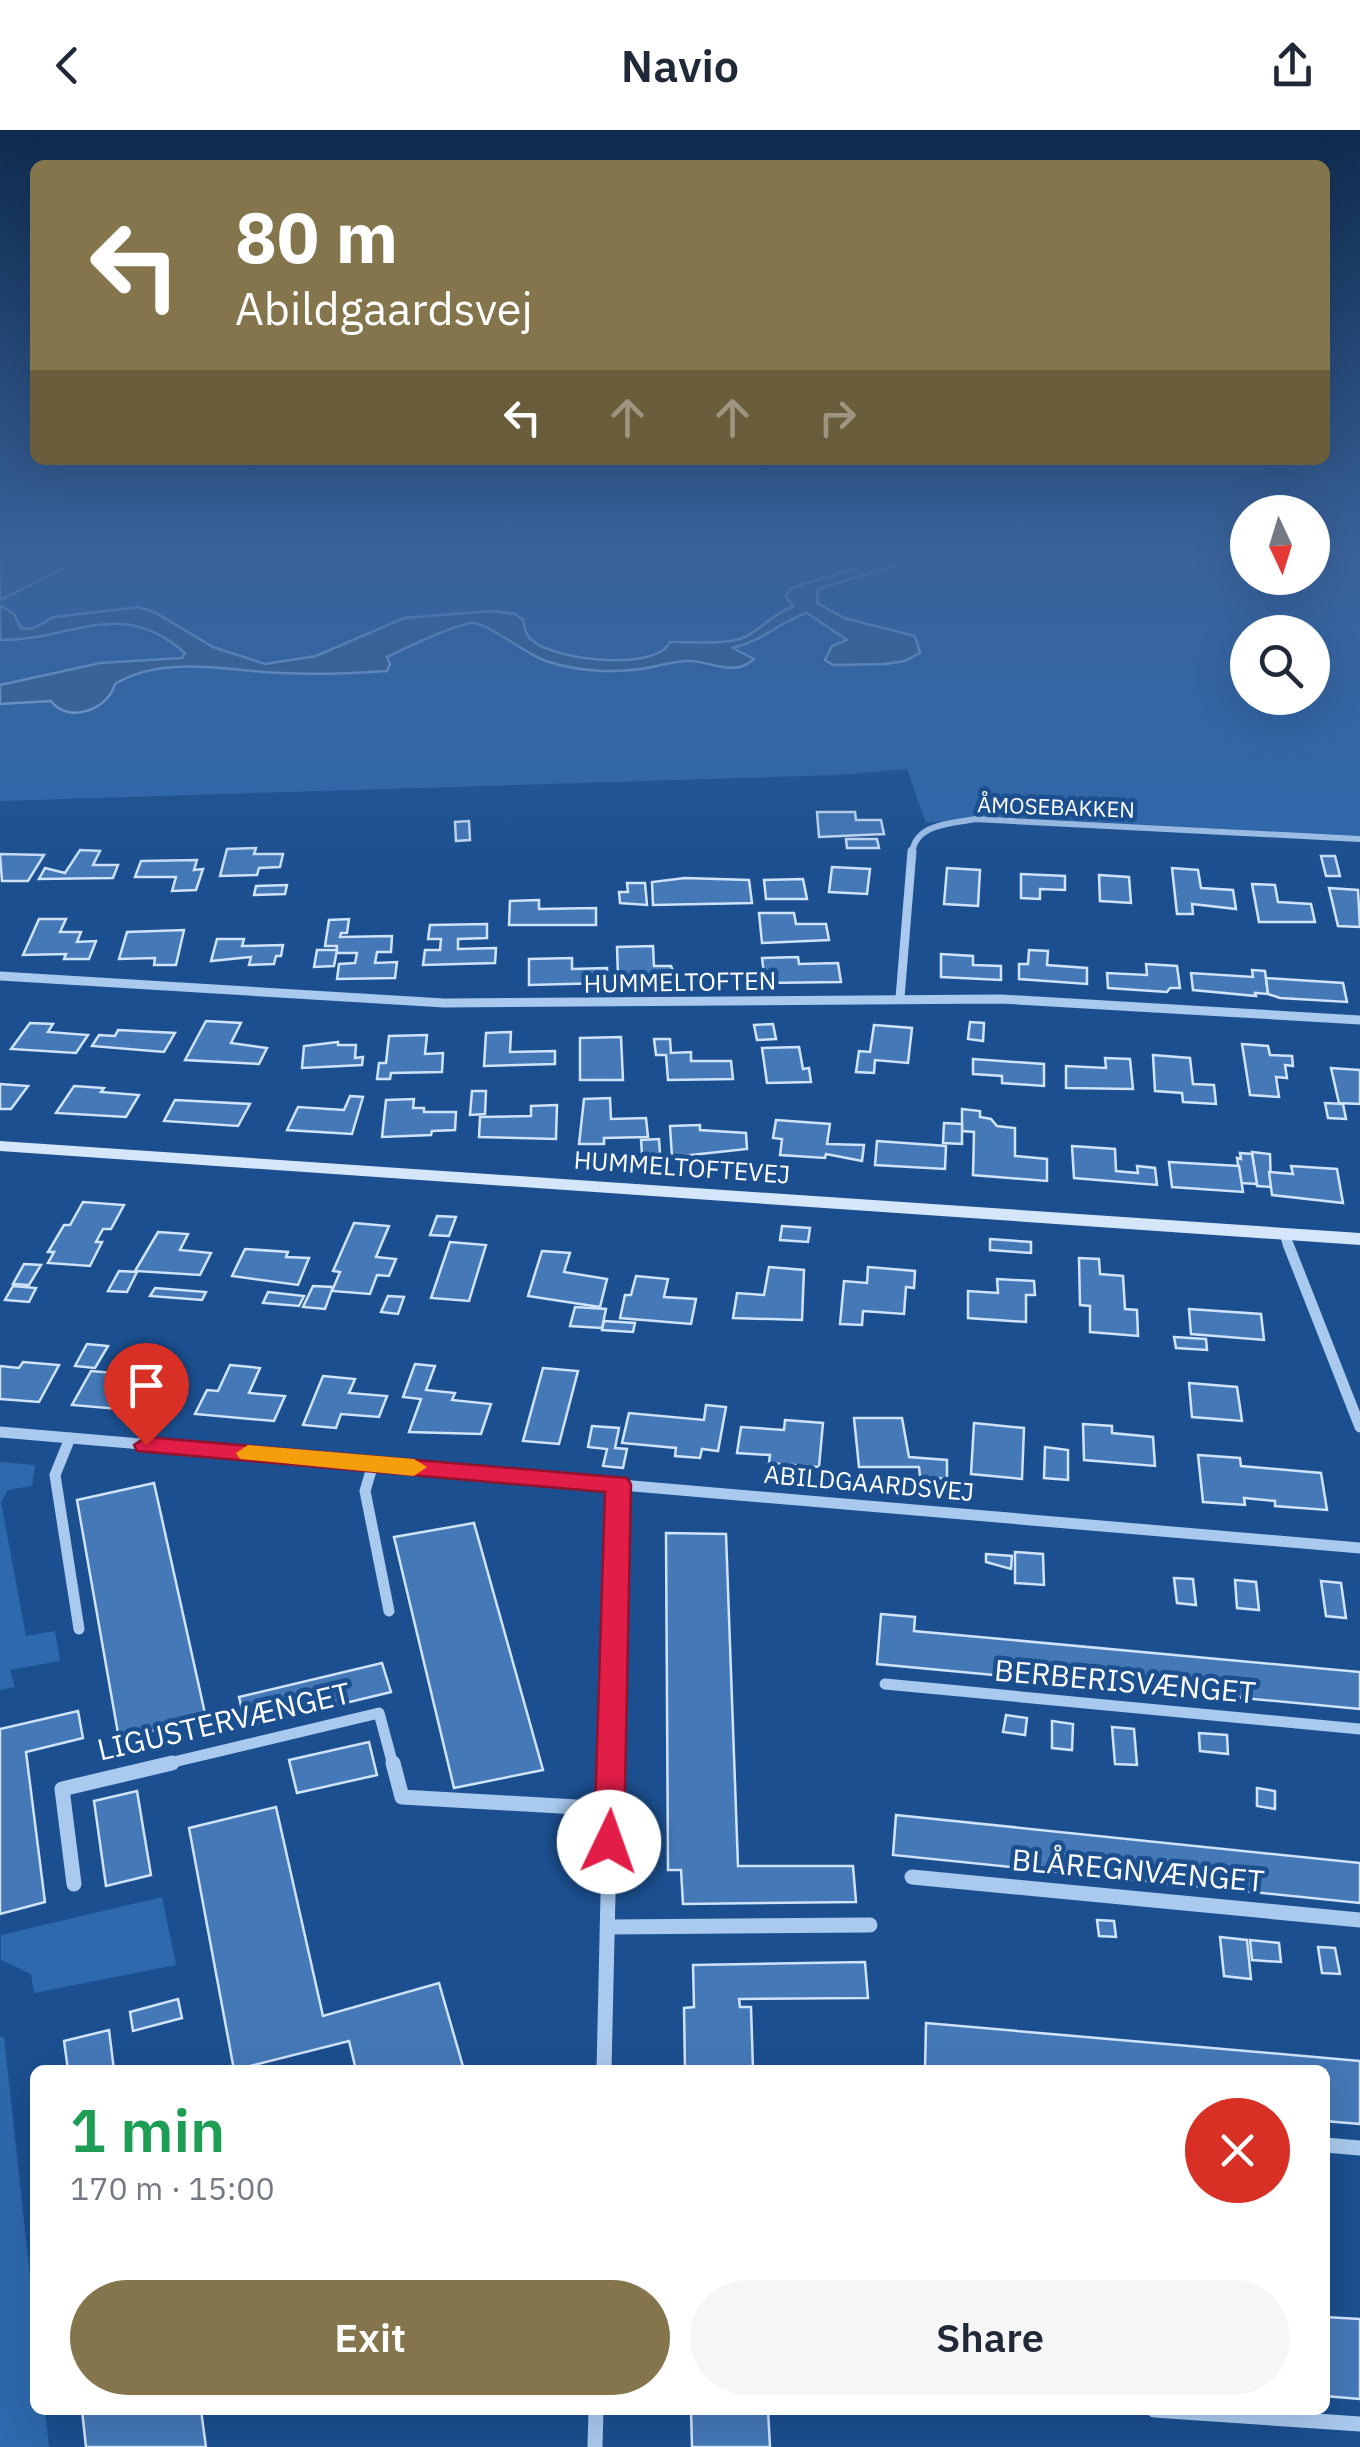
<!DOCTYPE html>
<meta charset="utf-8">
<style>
body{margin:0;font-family:"IBM Plex Sans",sans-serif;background:#f6f6f7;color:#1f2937;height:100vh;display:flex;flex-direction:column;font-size:38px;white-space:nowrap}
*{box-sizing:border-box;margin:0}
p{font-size:32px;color:#747a83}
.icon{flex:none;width:55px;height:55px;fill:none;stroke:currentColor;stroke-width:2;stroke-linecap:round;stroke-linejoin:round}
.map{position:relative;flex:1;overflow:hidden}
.side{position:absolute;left:30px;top:1935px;width:1300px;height:350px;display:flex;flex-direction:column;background:#fff;border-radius:15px;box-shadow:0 10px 40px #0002}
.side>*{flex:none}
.banner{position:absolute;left:30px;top:30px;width:1300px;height:305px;border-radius:15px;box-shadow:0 10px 40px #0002;background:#84754c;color:#fff;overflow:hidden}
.needle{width:65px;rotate:176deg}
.tools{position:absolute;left:1230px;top:365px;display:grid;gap:20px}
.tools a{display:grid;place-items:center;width:100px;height:100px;border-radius:50%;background:#fff;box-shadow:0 10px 40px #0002;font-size:50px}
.pin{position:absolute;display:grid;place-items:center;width:85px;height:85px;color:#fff;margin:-102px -42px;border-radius:50% 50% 50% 0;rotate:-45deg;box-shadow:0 0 10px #0007}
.pin .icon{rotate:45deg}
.me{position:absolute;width:110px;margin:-55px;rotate:3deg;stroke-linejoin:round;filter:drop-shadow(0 0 8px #0008)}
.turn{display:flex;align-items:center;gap:35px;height:210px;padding:0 40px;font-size:45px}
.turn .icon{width:130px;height:130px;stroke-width:2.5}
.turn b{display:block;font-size:70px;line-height:85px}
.lanes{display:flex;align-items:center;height:95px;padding:0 40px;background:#0003;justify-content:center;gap:50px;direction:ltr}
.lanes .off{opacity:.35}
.round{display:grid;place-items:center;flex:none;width:105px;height:105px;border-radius:52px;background:#f6f6f7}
.head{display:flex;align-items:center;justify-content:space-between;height:170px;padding:0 40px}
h1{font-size:60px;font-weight:600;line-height:75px;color:#1e9e55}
.button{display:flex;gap:20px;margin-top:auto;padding:20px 40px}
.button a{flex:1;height:115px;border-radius:60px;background:#84754c;color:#fff;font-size:40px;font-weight:600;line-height:115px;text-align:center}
.button a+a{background:#f6f6f7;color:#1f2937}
header{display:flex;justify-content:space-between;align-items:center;height:130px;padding:0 40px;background:#fff;font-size:45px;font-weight:600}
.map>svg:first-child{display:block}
.green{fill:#2e69ad;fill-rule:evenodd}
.water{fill:#3c6290;stroke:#9cc4f0;stroke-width:2.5}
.building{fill:#4478b7;stroke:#cfe3fa;stroke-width:2.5}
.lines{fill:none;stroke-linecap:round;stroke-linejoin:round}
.street-far3{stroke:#a9c9ee;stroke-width:6}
.street-far2{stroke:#a9c9ee;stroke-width:9}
.street-far1{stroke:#a9c9ee;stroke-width:11}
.street{stroke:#a9c9ee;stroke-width:15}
.secondary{fill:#d6e6fa;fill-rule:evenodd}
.route{fill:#e11d48;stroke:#92132f;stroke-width:2.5}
.slow{fill:#f59e0b}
.labels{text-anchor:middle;stroke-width:9;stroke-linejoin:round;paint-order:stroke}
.far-street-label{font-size:22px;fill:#fff;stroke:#1b4f8f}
.street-label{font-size:25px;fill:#fff;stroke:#1b4f8f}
.near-street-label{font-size:30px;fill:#fff;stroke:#1b4f8f}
</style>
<header><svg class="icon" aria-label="back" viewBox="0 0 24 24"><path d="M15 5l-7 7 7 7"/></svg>Navio<svg class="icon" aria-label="share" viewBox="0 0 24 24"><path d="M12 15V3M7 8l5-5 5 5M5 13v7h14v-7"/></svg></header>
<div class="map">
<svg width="1360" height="2317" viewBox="0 0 1360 2317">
<rect width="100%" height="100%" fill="#1b4f8f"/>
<g class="green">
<path d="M71,424H902L791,458L794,476C777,484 767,492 753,503C734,517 692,511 670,512C655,542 553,530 532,511C525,505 525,498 523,490L404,488L316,526L264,534L213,517L156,483L139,477L54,487L32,499L21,498L0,470L62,439Z"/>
<path d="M930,424H1247L1248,448H1312L1313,424H1360V706L986,686L926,693L907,639L837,645L0,671V574C38,572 76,569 113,555C125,550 134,543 148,540C228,525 311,559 390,534L386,528L418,512L475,492L546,531L575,538L631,540L687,530L716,539L754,529L732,518C766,510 778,492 807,483L848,511L833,535L905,531L865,493L844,488L816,473L818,459ZM1248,502H1312V568H1248Z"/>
<path d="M116,491L147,499L185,523L182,528L101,533L0,555V510L54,506Z"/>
<path d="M0,1332L35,1335L32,1356L8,1360L1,1372L26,1506L55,1501L60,1531L10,1540L15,1557L0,1560Z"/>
<path d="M162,1767L176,1835L34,1863L31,1844L1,1830V1805Z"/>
<path d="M0,1907H4L35,2192V2280H45L49,2317H0Z"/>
</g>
<g class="water">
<path d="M0,424H71L62,439L0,470Z"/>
<path d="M902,424H930L818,459L817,473L844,488L915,506L920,523L905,531L885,534L833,535L825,530L832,516L847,510L807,483C779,492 767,509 733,518L754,529C735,547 712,532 690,531C677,530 664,535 652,537C618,544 579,542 546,531C525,524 487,492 472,493C452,495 406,518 387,527L390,534L387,541C343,544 297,546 253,541C208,537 155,529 115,554C108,580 68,594 51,571L0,574V555L100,533L182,528L185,523C118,465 74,511 0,510V475L14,484L21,498L32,499L54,487L139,477L156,483L213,517L265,534L316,526L404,488L491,481L515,484L523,490C525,498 525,506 533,511C555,530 655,542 670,512C692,511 734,517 752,503C769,491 772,486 793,476L786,467L791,458Z"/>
</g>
<g class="building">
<path d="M817,682H855L856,690H881L884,704L819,707Z"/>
<path d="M469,691L470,710L456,711L455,692Z"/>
<path d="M846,709H877L879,718H847Z"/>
<path d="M256,718L254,724H283L280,737L259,738L257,745L220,746L227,719Z"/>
<path d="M80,720L100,721L93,735H118L113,748L39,749L45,738L65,743Z"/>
<path d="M0,724L44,725L28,751H2Z"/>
<path d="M1321,726H1335L1340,746H1326Z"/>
<path d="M197,730L194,740L203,739L196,760L172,761L176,747H135L141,731Z"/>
<path d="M832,737L870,739L867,764L829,762Z"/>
<path d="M947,738L980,740L978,776L944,774Z"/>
<path d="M1172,738L1198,740L1201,758L1233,760L1236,779L1192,774L1193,784H1177Z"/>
<path d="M1021,744L1065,746V760L1040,759V769L1021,768Z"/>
<path d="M1099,745L1129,747L1131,773L1100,771Z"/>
<path d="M685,748L749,750L752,773L653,775L652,752Z"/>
<path d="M803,749L807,769H766L764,750Z"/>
<path d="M627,753H645L647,775L620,773L619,762H628Z"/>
<path d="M1252,754L1275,755L1278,772L1311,774L1315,792H1259Z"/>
<path d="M287,755L285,764L254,765L256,756Z"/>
<path d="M1329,758L1358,760L1360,797L1338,796Z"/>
<path d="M539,770V779L596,778V795H509L510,771Z"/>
<path d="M759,783H794L796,794H826L829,810L762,813Z"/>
<path d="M39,789H66L60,802H81L77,812L96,811L89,829H64L66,824L23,825Z"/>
<path d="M349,789L347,803H341L340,807L392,806L391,822H377L375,833L397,832L395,848L337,849L339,834L355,833L357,823H336L337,816H325L329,790Z"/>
<path d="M487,794V808L458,809V819L496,818L495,833L423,835L425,820H440L441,809H428L430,795Z"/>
<path d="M184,800L176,835H154L155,828L119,829L127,802Z"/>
<path d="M217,809H244L242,816L283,815L281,826H276L274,834L249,835L251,827L211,831Z"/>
<path d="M653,816L654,836H671L678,853H638V847H618L617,817Z"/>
<path d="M317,820H337L334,836L314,837Z"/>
<path d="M1029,820L1048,821L1047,835L1087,838V854L1019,849V834H1028Z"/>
<path d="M941,824L973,826V835L1001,836V850L941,847Z"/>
<path d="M798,827L799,834L838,833L841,852L765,853L762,828Z"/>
<path d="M572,828V839L607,838V853L529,855V829Z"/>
<path d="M1146,834L1177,836L1180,858H1170L1167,862L1108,858L1107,843L1147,845Z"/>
<path d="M1252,840L1265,841L1268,864L1255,863L1256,866L1193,860L1191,843L1253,847Z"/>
<path d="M1266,848L1343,853L1347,872L1280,868L1268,864Z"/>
<path d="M206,891L241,893L231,913L267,918L259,934L185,930Z"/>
<path d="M970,892L984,893L983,911L968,909Z"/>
<path d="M30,893L53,894L48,902L88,905L76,923L11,919Z"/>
<path d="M773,894L776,909L757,910L754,895Z"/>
<path d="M874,895L912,898L908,933L875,930L874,943L856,942L859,921L870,922Z"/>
<path d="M118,900L175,903L164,922L92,916L99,905L115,906Z"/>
<path d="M511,902L510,922L555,921V934L484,936L486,903Z"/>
<path d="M427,905L425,924L443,923L442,942L391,943L390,949H377L379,933H386L389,906Z"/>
<path d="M621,907L623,950H580V908Z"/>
<path d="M654,909H670L671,923L691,922V931H731L733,949L668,950L666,925H656Z"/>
<path d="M338,912V915H356L355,928L363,927L362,935L302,938L304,916Z"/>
<path d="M1242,914L1268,916L1270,925L1292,926L1293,936L1285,935L1287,948L1276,947L1279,967L1250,965Z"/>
<path d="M799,917L803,939L809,938L811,952L767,953L762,918Z"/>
<path d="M1153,925L1190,928L1193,954L1214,955L1216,974L1183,972L1182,963L1155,961Z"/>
<path d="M1105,928L1130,929L1133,959L1066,958V936L1106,938Z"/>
<path d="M973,929L1044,934V956L1002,953V946L973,944Z"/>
<path d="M1331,938L1360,940V974L1339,973Z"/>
<path d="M0,954L28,956L11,979H0Z"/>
<path d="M74,956L104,958L101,962L139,965L126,987L56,983Z"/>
<path d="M472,961H486L485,984L470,985Z"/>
<path d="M350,966L363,967L352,1004L287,1000L298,977L344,980Z"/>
<path d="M610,968L611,989L646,988L648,1007L604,1008V1014H579L584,969Z"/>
<path d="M414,969L413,978H424V982H456L455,1000L432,1001L431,1005L382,1007L386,970Z"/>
<path d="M175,970L250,974L238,996L164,991Z"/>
<path d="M1325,973L1343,974L1346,989L1328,988Z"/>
<path d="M557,975L556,1009L479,1007L480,987L531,986V976Z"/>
<path d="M962,979L980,981V987L991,989L997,996L1015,998V1026L1047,1029V1051L973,1045L974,1002L962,1001Z"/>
<path d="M776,990L830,994L827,1014L864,1015L862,1031L826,1024L825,1028L780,1025L782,1009L773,1008Z"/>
<path d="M944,993L962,994V1014L943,1013Z"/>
<path d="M700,995V1000L746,1003L747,1019L672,1027L670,996Z"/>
<path d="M659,1009L660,1023L642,1024L641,1010Z"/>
<path d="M877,1011L946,1016L945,1039L875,1035Z"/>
<path d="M1072,1016L1115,1019L1116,1041L1138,1043L1137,1036L1155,1038L1157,1055L1074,1048Z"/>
<path d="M1252,1022L1270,1024L1271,1057L1257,1056Z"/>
<path d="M1240,1023L1252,1024L1257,1054L1241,1053L1237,1028L1241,1029Z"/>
<path d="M1169,1032L1239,1036L1243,1062L1172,1057Z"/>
<path d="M1291,1036L1337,1039L1343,1073L1272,1065L1269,1042L1293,1044Z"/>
<path d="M83,1072L124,1075L111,1099H103L96,1112H102L90,1136L48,1133L54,1122H48L64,1095H70Z"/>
<path d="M437,1086L456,1087L449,1106L430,1105Z"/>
<path d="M354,1093L389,1096L376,1127L396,1129L389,1146L377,1145L370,1164L332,1161L340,1142L333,1141Z"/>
<path d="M782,1096L810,1098L808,1112L780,1110Z"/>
<path d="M158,1102L188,1104L180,1120L211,1123L200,1145L135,1141Z"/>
<path d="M990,1109L1031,1112V1123L990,1120Z"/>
<path d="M450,1112L486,1115L469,1171L431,1168Z"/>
<path d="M245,1119L288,1122L286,1127L309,1128L298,1155L232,1146Z"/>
<path d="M542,1121L570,1123L564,1142L607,1149L600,1177L528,1166Z"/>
<path d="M1079,1128L1099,1129L1100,1144L1123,1146L1125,1179L1137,1180L1138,1206L1090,1202V1176L1080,1175Z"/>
<path d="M24,1134L41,1135L29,1155L13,1154Z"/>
<path d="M769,1137L804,1140L802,1190L733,1188L737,1163L764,1165Z"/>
<path d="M868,1137L915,1141L914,1158L906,1157L904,1184L863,1181L862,1195L840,1194L844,1151L867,1153Z"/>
<path d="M119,1141L137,1142L127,1162L108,1161Z"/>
<path d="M636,1146L668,1149L664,1167L696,1169L691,1194L620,1188L625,1165H631Z"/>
<path d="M997,1149L1034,1151L1035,1165H1026V1192L968,1188V1161L998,1163Z"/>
<path d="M13,1156L36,1158L29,1172L5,1170Z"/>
<path d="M313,1156L333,1157L325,1179L303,1177Z"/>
<path d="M155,1158L206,1162L202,1170L150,1166Z"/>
<path d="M268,1162L304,1166L299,1176L263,1173Z"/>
<path d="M388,1166L404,1167L398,1184L381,1182Z"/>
<path d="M575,1177L606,1179L602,1198L570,1196Z"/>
<path d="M1189,1179L1261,1184L1264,1210L1191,1204Z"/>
<path d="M604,1191L635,1193L633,1202L602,1200Z"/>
<path d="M1174,1207L1206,1209L1207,1220L1176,1218Z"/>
<path d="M87,1214L108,1216L95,1238L75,1236Z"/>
<path d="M23,1232L59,1235L39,1272L0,1269V1236L19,1238Z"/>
<path d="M415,1234L435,1236L426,1260L455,1263L452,1270L491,1274L481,1304L409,1302L421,1269L403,1267Z"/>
<path d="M230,1235L260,1238L249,1263L285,1266L274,1291L195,1284L207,1260L218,1261Z"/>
<path d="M543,1238L578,1241L559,1314L523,1311Z"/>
<path d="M91,1241L171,1248L154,1282L72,1275Z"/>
<path d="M323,1246L355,1249L349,1263L387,1266L379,1287L341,1284L336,1298L303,1295Z"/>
<path d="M1189,1253L1237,1257L1242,1291L1192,1287Z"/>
<path d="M706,1275L726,1277L718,1321L702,1319L700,1328L675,1326L676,1318L622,1313L629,1283L704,1290Z"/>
<path d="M854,1288H902L909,1327L947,1330V1349L920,1346L919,1337H859Z"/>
<path d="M785,1290L823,1293L819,1337L769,1333L770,1325L737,1323L741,1297L784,1300Z"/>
<path d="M974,1293L1024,1298L1022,1349L971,1344Z"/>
<path d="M1083,1294L1112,1296V1303L1153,1307L1155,1336L1084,1330Z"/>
<path d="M592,1296L619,1298L615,1318L627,1319L623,1338L603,1336L607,1319L588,1317Z"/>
<path d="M1045,1317L1068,1320V1350L1044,1348Z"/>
<path d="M1198,1325L1240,1328L1241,1336L1321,1343L1327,1380L1275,1376V1371L1244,1368L1245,1375L1203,1372Z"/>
<path d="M154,1353L206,1588L119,1609L77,1370Z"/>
<path d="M474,1393L543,1640L454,1658L394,1407Z"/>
<path d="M666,1403L726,1404L738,1736H853L856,1772L683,1774L681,1740H668Z"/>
<path d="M1015,1422L1043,1424L1044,1455L1015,1453Z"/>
<path d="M986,1424L1012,1426L1011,1439L986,1432Z"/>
<path d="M1174,1448L1193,1449L1196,1475L1177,1473Z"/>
<path d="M1235,1450L1256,1452L1259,1480L1237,1478Z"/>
<path d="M1321,1451L1341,1453L1346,1488L1326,1486Z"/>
<path d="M881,1484L915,1487L914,1501L1360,1542V1579L877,1534Z"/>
<path d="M382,1533L391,1562L246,1597L239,1567Z"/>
<path d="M78,1581L83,1608L26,1622L45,1772L0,1784V1599Z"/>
<path d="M1006,1585L1027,1588L1025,1605L1003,1602Z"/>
<path d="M1052,1591L1073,1594L1072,1620L1052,1618Z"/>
<path d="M1112,1597L1134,1599L1137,1635L1115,1634Z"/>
<path d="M1199,1603L1227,1605L1228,1624L1200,1621Z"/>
<path d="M369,1612L377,1645L297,1663L289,1630Z"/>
<path d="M1257,1658L1275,1661V1679L1257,1676Z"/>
<path d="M137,1661L151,1745L106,1756L94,1671Z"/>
<path d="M276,1677L323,1886L439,1853L464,1940H356L349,1911L234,1940L189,1698Z"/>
<path d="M896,1685L1360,1733V1773L893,1725Z"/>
<path d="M1097,1790L1114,1791L1116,1807L1099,1806Z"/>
<path d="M1220,1807L1247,1810L1251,1849L1224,1846Z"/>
<path d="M1250,1810L1279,1813L1281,1832L1252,1830Z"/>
<path d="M1318,1817L1335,1818L1340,1844L1322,1843Z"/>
<path d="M865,1832L868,1868L739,1869L740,1877H751L753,1940H685L684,1878L694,1877L693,1835Z"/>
<path d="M178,1869L182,1888L133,1901L130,1882Z"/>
<path d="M926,1893L1360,1931V1994L1325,1991V1940H925Z"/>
<path d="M109,1900L114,1940H68L64,1911Z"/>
<path d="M1325,2187L1360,2189V2269L1325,2266Z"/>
<path d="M82,2280H201L206,2317H86Z"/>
<path d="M691,2280H768L770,2317H692Z"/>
</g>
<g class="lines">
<path class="street-far3" d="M912,724C915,693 951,694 975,689L1360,709"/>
<g class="street-far2">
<path d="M0,846L444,873L1001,869L1360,890"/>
<path d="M900,868L912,721"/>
<path d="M1283,1103L1289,1117"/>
</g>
<g class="street-far1">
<path d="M1288,1114L1360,1297"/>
<path d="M0,1302L1360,1418"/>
<path d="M70,1308L55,1345L79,1499"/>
<path d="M373,1334L365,1361L389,1481"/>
<path d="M885,1554L1360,1599"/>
<path d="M161,1635L379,1583L393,1635"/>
<path d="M611,1635L618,1354"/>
</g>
<g class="street">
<path d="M393,1633L402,1667L611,1679"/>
<path d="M912,1747L1360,1790"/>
<path d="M74,1754L62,1659L172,1633"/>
<path d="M608,1797L870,1795"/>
<path d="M604,1940L611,1633"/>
<path d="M1325,2015L1360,2018"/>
<path d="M1154,2280L1360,2294"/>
<path d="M595,2317L596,2280"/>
</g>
<path class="secondary" d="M0,1011L1360,1103V1115L0,1021Z"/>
</g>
<linearGradient id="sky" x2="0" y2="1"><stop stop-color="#0f2b4f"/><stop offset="0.57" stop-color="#39639b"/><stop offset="1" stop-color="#39639b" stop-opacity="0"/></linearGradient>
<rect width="1360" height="748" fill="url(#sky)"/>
<path class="route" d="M146,1307L627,1348L631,1354L624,1712L619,1720L609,1724L598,1720L594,1712L605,1362L137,1321L134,1315Z"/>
<path class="slow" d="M248,1315L414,1329L427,1337L414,1346L240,1329L236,1323Z"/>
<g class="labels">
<g class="far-street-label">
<text transform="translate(1056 677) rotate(2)" y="8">ÅMOSEBAKKEN</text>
</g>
<g class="street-label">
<text transform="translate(680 852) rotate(-1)" y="9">HUMMELTOFTEN</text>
<text transform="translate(682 1037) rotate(4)" y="9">HUMMELTOFTEVEJ</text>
<text transform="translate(869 1353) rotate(5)" y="9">ABILDGAARDSVEJ</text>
</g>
<g class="near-street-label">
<text transform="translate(1125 1552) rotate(5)" y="10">BERBERISVÆNGET</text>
<text transform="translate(224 1592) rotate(-13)" y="10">LIGUSTERVÆNGET</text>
<text transform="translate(1138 1741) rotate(5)" y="10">BLÅREGNVÆNGET</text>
</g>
</g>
</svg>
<div class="tools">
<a><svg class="needle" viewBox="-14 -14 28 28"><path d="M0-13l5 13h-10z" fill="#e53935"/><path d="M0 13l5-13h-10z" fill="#747a83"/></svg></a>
<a><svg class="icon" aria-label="search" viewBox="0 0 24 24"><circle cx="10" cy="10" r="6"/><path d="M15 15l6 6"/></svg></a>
</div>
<div class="pin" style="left:146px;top:1315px;background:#d93025"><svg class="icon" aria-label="arrive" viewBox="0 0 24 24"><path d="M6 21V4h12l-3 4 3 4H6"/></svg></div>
<svg class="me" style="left:609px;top:1712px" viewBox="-20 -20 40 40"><circle r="19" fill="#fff"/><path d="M0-13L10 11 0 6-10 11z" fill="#e11d48"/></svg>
<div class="banner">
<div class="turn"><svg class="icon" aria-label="left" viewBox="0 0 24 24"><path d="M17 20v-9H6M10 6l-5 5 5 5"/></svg><div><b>80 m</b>Abildgaardsvej</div></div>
<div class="lanes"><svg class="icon" aria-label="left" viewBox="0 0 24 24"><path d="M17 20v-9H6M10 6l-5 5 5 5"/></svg><svg class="icon off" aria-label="ahead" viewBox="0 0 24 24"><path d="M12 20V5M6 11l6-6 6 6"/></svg><svg class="icon off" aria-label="ahead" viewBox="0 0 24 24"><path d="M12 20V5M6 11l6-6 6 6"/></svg><svg class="icon off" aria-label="right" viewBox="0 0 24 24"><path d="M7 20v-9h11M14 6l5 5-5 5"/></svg></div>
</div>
<section class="side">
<div class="head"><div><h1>1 min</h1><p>170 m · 15:00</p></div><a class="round" style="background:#d93025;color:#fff"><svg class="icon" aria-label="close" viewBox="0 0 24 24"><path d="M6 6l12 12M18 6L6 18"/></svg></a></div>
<div class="button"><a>Exit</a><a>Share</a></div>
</section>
</div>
